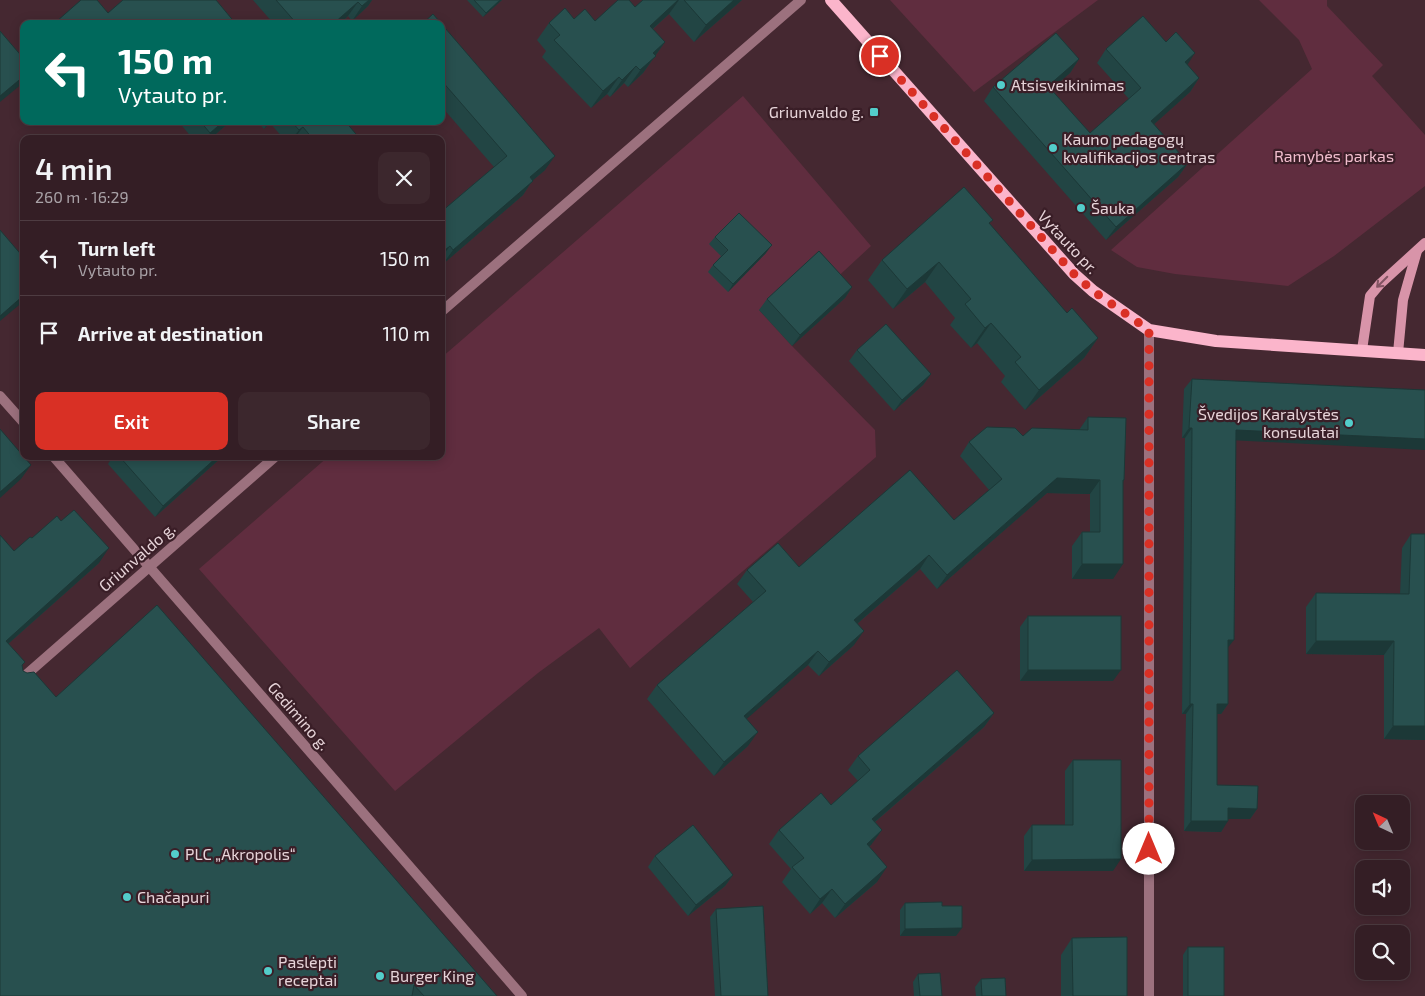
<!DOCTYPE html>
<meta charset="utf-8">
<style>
body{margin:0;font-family:"Exo 2",sans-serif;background:#3c272d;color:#f1f3f6;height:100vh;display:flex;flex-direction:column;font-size:19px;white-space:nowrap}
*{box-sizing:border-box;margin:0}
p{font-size:16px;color:#a9a2a7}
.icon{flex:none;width:28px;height:28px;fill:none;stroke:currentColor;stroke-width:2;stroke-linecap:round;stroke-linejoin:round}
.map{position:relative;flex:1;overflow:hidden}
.side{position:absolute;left:20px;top:135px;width:425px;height:325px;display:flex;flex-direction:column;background:#341e25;border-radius:10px;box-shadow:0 2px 12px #0003,0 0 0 1px #4e3c42}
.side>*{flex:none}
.guide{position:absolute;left:20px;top:20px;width:425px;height:105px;border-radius:10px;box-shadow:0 2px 12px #0003,0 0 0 1px #4e3c42;background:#00695c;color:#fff;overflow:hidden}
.needle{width:32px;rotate:316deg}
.tools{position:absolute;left:1355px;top:795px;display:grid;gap:10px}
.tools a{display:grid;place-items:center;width:55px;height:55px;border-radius:10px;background:#341e25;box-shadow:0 2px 12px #0003,0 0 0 1px #4e3c42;font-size:25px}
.pin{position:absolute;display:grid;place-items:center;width:42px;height:42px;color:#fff;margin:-21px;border:2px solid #fff;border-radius:50%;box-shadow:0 1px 5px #0007}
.me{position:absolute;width:55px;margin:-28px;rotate:0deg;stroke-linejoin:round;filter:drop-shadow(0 0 4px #0008)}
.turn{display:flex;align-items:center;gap:18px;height:105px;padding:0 15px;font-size:22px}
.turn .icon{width:65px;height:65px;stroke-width:2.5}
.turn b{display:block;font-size:35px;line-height:42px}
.round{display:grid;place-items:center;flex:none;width:52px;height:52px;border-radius:10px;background:#3c272d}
.headline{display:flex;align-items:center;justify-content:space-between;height:85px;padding:0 15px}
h1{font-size:30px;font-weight:600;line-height:38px}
.button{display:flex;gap:10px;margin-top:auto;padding:10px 15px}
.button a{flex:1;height:58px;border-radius:10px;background:#d93025;color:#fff;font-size:20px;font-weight:600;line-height:58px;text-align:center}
.button a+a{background:#3c272d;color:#f1f3f6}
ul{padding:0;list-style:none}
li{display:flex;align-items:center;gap:15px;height:75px;padding:0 15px;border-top:1px solid #4e3c42}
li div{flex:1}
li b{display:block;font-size:19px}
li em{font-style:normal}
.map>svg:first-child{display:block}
.green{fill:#602d3f}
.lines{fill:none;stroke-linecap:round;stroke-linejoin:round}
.street{stroke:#9c717e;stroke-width:10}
.secondary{stroke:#d894a9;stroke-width:10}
.primary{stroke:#fbb5cb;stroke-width:12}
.wall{fill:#224544}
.shaded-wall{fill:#1c3837}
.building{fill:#28504f;stroke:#1c3837}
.oneway{stroke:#815362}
.route{stroke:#d93025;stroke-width:9;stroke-dasharray:0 16.2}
.poi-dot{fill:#53cdca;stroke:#3a1e27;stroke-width:2}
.labels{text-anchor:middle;stroke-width:4.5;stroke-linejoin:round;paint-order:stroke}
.poi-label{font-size:16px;fill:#e7d4d9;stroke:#3a1e27;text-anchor:start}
.park-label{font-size:16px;fill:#f2bece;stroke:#3a1e27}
.street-label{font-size:16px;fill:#e7d4d9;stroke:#3a1e27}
</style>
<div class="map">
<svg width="1425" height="996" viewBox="0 0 1425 996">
<rect width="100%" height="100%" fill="#452831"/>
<g class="green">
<path d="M890,0H1098L974,92Z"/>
<path d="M1259,0H1327V6L1383,65L1372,76L1425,135V186L1334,256L1288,286L1175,274L1137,267L1111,250L1312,69L1299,40Z"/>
<path d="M743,96L871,246L831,283L759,310L792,346L875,430L876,457L630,668L599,628L538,673L395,791L199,569L329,456H441V358Z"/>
</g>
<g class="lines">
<g class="street">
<path d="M441,312L801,0"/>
<path d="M1149,330V996"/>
<path d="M0,396L24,423"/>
<path d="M53,456L522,996"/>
<path d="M19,681L276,456"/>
</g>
<g class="secondary">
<path d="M1362,350L1370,296L1380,284L1425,243"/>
<path d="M1398,353L1403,300L1417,251"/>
</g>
<path class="primary" d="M831,0L1074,274L1093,291L1149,330L1216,341L1425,355"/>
</g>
<g class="wall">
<path d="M253,0H372L368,6L352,21L348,16L340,24H274Z"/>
<path d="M467,0H502L483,17Z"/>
<path d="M643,0H742L694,42L669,14L653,29L665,42L643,73L628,87L624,83L610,97L607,94L591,108L542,57L546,51L537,40L549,23L574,19L595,21L635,7Z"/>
<path d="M108,13L236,24H54L57,21Z"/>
<path d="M441,24L545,170L532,181L523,195L443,264L441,262V212L494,167L441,106Z"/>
<path d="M1106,49L1187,65L1199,78L1190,92L1154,124L1188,163L1178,177L1106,240L984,101L993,87L1079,59L1070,73L1051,89L1090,133L1129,99L1097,63Z"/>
<path d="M178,121H231L210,139H193Z"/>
<path d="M257,121H345L360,139H284L270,123L264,129Z"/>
<path d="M990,224L1067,313L1098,338L1084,358L1025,410L1001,382L1005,376L977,343L971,348L950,325L955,318L925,282L893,309L868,280L882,260Z"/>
<path d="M715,237L766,253L728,292L708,272L713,265L721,256L709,244Z"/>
<path d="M852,287L845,298L792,346L759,310L767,299Z"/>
<path d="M857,350L931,374L923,385L894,411L849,361Z"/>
<path d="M1192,379L1236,441L1228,648V704L1221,714H1217V785L1257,809L1250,819H1228L1221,832L1184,831L1186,714H1182L1185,438H1182L1184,389Z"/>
<path d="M1088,417L1124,480L1123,482L1113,579H1072V546L1082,532H1090V494L1047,493L937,589L920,569L857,624L854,645L819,676L808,665L746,719L748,746L714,776L647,699L657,685L753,602L737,584L747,570L799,567L954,520L989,490L960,456L969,442L1079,430Z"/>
<path d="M113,456H223L155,517L108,464Z"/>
<path d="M1411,534L1425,740L1384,739V655L1306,654V607L1316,593L1400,594L1402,548Z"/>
<path d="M0,535L14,551L32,538L99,563L8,644L22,665L23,671L56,697L497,996H0Z"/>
<path d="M1028,616L1113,681H1020V627Z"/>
<path d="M994,713L984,727L875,822L882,830L869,847L877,882L835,918L822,903L810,914L782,882L791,869L769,844L779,830L831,805L858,781L848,770L858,756Z"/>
<path d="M1073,760L1113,871H1024V836L1032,825H1065V771Z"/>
<path d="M655,856L733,875L725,886L688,916L648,867Z"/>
<path d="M905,903L942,906L956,936H900V910Z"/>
<path d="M716,909L768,996H715L710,917Z"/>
<path d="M1072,938L1127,996H1061V955Z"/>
<path d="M1188,947L1224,996H1183V955Z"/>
<path d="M918,974L942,996H914L913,982Z"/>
<path d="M981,979L1006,996H976L975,987Z"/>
</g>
<g class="shaded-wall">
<path d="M369,0H372L368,6L352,21L362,6Z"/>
<path d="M500,0H502L483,17L486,13Z"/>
<path d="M678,0H679L669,14L637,43L650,26Z"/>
<path d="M734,0H742L694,42L706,25Z"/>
<path d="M358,2L348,16L340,24H333Z"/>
<path d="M665,42L643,73L628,87L653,53Z"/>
<path d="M1195,53L1186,67L1185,62Z"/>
<path d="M1079,59L1070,73L1039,100L1048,86Z"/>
<path d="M636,66L624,83L610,97L622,80Z"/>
<path d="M24,76V81L23,83L0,102V96Z"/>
<path d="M619,77L607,94L591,108L603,91Z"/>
<path d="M1199,78L1190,92L1142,135L1151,121Z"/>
<path d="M224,121H231L210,139H206L210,133Z"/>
<path d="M269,121H272L264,129Z"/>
<path d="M303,127L294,139H292L299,130Z"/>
<path d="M555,156L545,170L532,181L523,195L443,264L453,250L530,177Z"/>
<path d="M1188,163L1178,177L1106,240L1116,227Z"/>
<path d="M772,245L766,253L728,292L733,284Z"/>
<path d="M450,246L441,258V253Z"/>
<path d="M939,262L925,282L893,309L907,289Z"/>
<path d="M852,287L845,298L792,346L800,335Z"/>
<path d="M24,295V301L0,321V316Z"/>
<path d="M991,323L977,343L971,348L985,328Z"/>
<path d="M1098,338L1084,358L1025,410L1039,390Z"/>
<path d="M931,374L923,385L894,411L902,400Z"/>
<path d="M1189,428H1192L1185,438H1182Z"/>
<path d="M1236,430L1425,439V450L1229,440Z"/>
<path d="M218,456H223L155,517L163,506Z"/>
<path d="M31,465L21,479L0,498V492Z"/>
<path d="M1057,478L1100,480L1090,494L1047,493L937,589L947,575Z"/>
<path d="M109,548L99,563L0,651L6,641Z"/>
<path d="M929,555L920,569L844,635L854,620Z"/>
<path d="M1082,564H1123L1113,579H1072Z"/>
<path d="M864,631L854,645L819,676L829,662Z"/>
<path d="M1228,640H1234L1226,650Z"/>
<path d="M1316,641H1394L1384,655L1306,654Z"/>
<path d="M818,651L808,665L734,730L744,716Z"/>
<path d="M1028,670H1121L1113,681H1020Z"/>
<path d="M1190,704H1193L1186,714H1182Z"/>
<path d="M1217,704H1228L1221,714H1210Z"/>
<path d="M994,713L984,727L862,833L872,819Z"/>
<path d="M1393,726H1425V740L1384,739Z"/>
<path d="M758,732L748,746L714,776L724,762Z"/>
<path d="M1228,808L1257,809L1250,819H1221Z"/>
<path d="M1191,821H1228L1221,832L1184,831Z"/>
<path d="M882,830L871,845L856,858L867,844Z"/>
<path d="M1121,859L1113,871H1024L1032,860Z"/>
<path d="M887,867L877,882L835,918L845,904Z"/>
<path d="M733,875L725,886L688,916L696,905Z"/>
<path d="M832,889L822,903L810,914L820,899Z"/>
<path d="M962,928L956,936H900L905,929Z"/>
</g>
<g class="building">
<path d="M81,0H97L108,13L123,0H216L236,24H196L193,20L188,24H59L57,21Z"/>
<path d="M276,0H369L362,6L358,2L333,24H297Z"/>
<path d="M474,0H500L486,13Z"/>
<path d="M618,0H629L635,7L643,0H678L650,26L665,42L653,53L656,56L640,70L636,66L622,80L619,77L603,91L554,40L560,35L549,23L565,8L574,19L585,9L595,21Z"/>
<path d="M684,0H734L706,25Z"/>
<path d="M433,14L555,156L530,177L533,181L453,250L450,246L441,253V212L507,156L441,80V24H422Z"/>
<path d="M1143,16L1166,42L1176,32L1195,53L1185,62L1199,78L1151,121L1188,163L1116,227L993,87L1056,33L1079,59L1048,86L1090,133L1141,88L1106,49Z"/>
<path d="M0,31L24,59V76L0,96Z"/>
<path d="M200,121H224L210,133Z"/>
<path d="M291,121H345L360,139H313L303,127L299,130Z"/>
<path d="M964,187L993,220L989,223L1067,313L1072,308L1098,338L1039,390L1015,362L1021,357L991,323L985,328L965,304L971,299L939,262L907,289L882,260Z"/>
<path d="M739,213L772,245L733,284L713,265L728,250L715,237Z"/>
<path d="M0,230L24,258V295L0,316Z"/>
<path d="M819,251L852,287L800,335L767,299Z"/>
<path d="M886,324L931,374L902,400L857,350Z"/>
<path d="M1192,379L1425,390V439L1236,430L1234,640H1228V704H1217V785L1258,786L1257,809L1228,808V821H1191L1193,704H1190L1192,428H1189Z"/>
<path d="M1088,417L1126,418L1124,480H1123V564H1082V532H1100V480L1057,478L947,575L929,555L854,620L864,631L829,662L818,651L744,716L758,732L724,762L657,685L766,591L747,570L778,543L799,567L910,470L954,520L1002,479L969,442L987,427L1015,428L1023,436L1032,428L1088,430Z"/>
<path d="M0,429L31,465L0,492Z"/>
<path d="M119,456H218L163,506Z"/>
<path d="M74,510L109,548L6,641L25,662L22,665L23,671L27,673L34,672L56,697L157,605L497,996H424L414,985L412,996H0V535L14,551L30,537L32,538L57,516L61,521Z"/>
<path d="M1411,534H1425V726H1393L1394,641H1316V593L1409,594Z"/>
<rect x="1028" y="616" width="93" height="54"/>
<path d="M957,670L994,713L872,819L882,830L867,844L887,867L845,904L832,889L820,899L792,867L804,858L779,830L821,793L831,805L870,770L858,756Z"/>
<path d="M1073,760H1121V859L1032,860V825H1073Z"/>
<path d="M693,825L733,875L696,905L655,856Z"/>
<path d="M942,902V906H962V928L905,929V903Z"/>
<path d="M763,906L768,996H721L716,909Z"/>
<path d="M1127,937V996H1073L1072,938Z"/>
<rect x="1188" y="947" width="36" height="49"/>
<path d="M940,973L942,996H920L918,974Z"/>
<path d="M1005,978L1006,996H982L981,979Z"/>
</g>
<defs><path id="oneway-shaft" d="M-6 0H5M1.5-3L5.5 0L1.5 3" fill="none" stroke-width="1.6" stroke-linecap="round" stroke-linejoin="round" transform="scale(1.25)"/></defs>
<use class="oneway" href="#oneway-shaft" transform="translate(1382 282) rotate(135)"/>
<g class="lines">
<path class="route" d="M880,56L1074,274L1093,291L1149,330V849"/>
</g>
<g class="poi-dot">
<circle cx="1001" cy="85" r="5"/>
<rect x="869" y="107" width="10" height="10" rx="2.5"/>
<circle cx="1053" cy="148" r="5"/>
<circle cx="1081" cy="208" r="5"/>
<circle cx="1349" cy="423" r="5"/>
<circle cx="175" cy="854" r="5"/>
<circle cx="127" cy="897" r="5"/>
<circle cx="268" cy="971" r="5"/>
<circle cx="380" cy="976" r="5"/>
</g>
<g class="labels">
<g class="poi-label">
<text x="1011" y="91">Atsisveikinimas</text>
<text x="864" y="118" text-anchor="end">Griunvaldo g.</text>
<text x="1063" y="145">Kauno pedagogų<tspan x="1063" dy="18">kvalifikacijos centras</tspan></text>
<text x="1091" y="214">Šauka</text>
<text x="1339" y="420" text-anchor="end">Švedijos Karalystės<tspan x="1339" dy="18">konsulatai</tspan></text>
<text x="185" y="860">PLC „Akropolis“</text>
<text x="137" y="903">Chačapuri</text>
<text x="278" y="968">Paslėpti<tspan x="278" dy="18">receptai</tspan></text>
<text x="390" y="982">Burger King</text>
</g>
<g class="park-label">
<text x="1334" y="162">Ramybės parkas</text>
</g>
<g class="street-label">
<text transform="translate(1068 242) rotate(47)" y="6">Vytauto pr.</text>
<text transform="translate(137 557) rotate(-41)" y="6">Griunvaldo g.</text>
<text transform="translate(299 716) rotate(49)" y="6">Gedimino g.</text>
</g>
</g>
</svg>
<div class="tools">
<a><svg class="needle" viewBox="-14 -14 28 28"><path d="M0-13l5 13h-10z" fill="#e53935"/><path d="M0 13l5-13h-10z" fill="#a9a2a7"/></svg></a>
<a><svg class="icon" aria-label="sound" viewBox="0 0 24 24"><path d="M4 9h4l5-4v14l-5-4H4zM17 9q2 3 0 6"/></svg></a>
<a><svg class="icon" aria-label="search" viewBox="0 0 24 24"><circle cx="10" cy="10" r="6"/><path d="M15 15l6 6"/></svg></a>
</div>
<div class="pin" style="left:880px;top:56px;background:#d93025"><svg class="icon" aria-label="arrive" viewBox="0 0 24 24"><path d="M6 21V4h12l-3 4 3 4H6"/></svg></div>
<svg class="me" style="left:1149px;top:849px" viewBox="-20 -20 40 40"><circle r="19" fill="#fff"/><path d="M0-13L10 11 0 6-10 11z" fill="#d93025"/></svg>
<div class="guide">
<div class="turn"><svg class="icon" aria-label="left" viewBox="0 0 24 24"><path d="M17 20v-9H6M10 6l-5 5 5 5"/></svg><div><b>150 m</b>Vytauto pr.</div></div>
</div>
<section class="side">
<div class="headline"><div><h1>4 min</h1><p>260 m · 16:29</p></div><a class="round"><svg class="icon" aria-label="close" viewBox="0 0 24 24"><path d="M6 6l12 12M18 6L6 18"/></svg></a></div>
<ul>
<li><svg class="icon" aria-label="left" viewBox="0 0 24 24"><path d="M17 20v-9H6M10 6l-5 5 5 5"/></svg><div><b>Turn left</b><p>Vytauto pr.</p></div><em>150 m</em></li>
<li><svg class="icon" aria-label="arrive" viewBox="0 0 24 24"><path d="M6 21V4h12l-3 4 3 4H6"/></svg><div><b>Arrive at destination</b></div><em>110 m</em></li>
</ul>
<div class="button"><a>Exit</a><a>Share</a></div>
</section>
</div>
